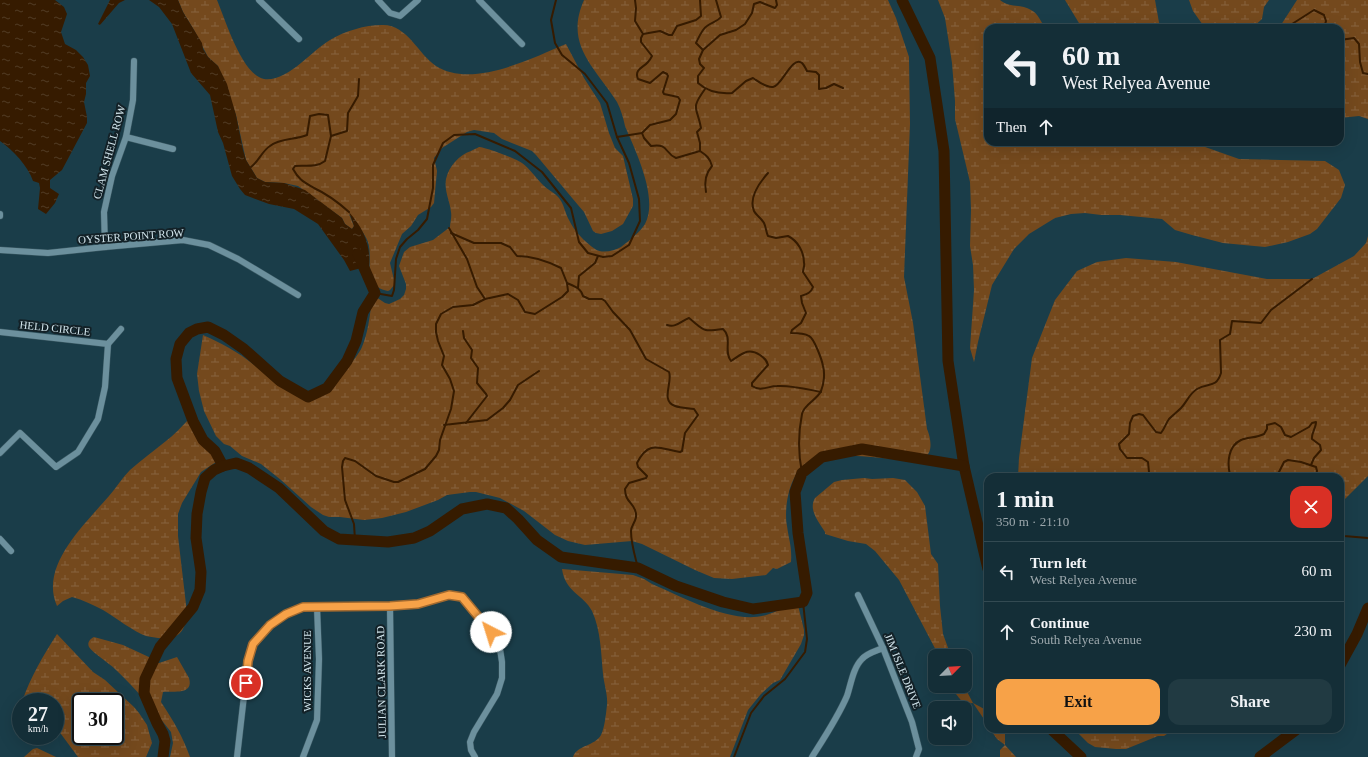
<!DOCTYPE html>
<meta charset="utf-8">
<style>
body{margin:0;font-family:Georgia,serif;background:#213a42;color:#f1f3f6;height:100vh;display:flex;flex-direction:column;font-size:15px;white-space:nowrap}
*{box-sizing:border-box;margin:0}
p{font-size:13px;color:#9da8ad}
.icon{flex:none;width:22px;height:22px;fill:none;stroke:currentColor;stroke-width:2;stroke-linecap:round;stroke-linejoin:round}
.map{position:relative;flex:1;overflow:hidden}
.drawer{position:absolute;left:984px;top:473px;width:360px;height:260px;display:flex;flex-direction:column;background:#142e37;border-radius:12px;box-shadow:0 4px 16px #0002,0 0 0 1px #334a52}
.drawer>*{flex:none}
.banner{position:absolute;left:984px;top:24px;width:360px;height:122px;border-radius:12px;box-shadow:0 4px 16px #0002,0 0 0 1px #334a52;background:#142e37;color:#f1f3f6;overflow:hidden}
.needle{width:26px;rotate:66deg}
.controls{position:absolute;left:928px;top:649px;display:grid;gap:8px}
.controls a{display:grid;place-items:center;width:44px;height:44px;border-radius:8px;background:#142e37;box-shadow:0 4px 16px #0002,0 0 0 1px #334a52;font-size:20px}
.speed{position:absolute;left:12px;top:693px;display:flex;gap:8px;font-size:20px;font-weight:700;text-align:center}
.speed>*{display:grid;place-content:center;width:52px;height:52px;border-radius:50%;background:#142e37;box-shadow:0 4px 16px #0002,0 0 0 1px #334a52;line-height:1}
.speed small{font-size:10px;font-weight:400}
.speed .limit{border:2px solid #111;border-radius:6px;background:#fff;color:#111}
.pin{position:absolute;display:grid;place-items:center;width:34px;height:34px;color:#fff;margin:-17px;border:2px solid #fff;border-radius:50%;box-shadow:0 1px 4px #0007}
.me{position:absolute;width:44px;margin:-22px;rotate:320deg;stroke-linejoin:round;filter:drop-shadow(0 0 3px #0008)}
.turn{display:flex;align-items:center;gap:14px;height:84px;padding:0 12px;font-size:18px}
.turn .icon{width:52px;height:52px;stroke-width:2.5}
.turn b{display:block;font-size:28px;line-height:34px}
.then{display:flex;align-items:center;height:38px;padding:0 12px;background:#0003;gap:8px;font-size:15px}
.round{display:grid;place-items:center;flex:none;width:42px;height:42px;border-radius:12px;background:#213a42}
.overview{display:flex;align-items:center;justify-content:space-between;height:68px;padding:0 12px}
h1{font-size:24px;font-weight:700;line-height:30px}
.action{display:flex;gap:8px;margin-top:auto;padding:8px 12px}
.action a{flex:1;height:46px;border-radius:12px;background:#f7a248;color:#111;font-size:16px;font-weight:700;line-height:46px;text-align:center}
.action a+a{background:#213a42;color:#f1f3f6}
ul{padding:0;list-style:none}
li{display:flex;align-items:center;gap:12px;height:60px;padding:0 12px;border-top:1px solid #334a52}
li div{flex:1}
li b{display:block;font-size:15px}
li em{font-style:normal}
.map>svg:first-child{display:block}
.wetland{fill:url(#wetland-marsh);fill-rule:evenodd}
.water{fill:url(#water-ripples)}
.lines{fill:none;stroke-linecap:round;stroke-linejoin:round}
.stream{stroke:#361b00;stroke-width:2}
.river{stroke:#361b00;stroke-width:11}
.minor-casing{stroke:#3b5963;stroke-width:7}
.minor{stroke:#6c909d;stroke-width:6}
.route-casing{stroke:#a1692f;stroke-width:10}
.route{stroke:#f7a248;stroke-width:7}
.labels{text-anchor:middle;stroke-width:4;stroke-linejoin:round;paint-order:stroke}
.street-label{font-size:11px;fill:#d2e5ec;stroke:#132127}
</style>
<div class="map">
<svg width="1368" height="757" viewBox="0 0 1368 757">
<defs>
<pattern id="wetland-marsh" width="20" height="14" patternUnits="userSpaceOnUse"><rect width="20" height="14" fill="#74491d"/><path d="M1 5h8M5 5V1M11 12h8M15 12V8" fill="none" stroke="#87633e"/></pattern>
<pattern id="water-ripples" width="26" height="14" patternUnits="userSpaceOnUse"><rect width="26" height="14" fill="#361b00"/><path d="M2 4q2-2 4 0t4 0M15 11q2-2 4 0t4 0" fill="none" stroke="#523c25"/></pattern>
</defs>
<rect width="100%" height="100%" fill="#1a3d49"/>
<g class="wetland">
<path d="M178,0H217C225,19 242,75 264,79C288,82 311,51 330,40C345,31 365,25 382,25C407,24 418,54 436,66C472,89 532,58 566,44L584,78L600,103L609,133L615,148L623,156L633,199V206L623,224L612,231L601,234L596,233L593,231L584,212L578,205L536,155L532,151L502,139L494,133L474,130L467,132L442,148L434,158L437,171L434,203L431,207L418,215L411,226L402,234L390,263L395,284L390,290L388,291C360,285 374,261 368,242C364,232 355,222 349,214L354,226L352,229L345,224L342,218L298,186L284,183L265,182L257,178L246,160L236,115L218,66L208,57L194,30L183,12Z"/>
<path d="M584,0H888L896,18L909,57L910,124L904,277L913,323L927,429C930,436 934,451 925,457C919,461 903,460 895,459C869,457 819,449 799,471C788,483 784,511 787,526C789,541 792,546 791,562L777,569L773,568L766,575L732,579L714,578L695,570L642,544L632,541L585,545L568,541L555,535L524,511L500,498L476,492H470L447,495L438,500L406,512L382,518L364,520L340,517H329L323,515L311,507L281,480L261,464L242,456L230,446L224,444L216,436L204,411L199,391L197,374L203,335C221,343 238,352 253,364C265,372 275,383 288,389C298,393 315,392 324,386C336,378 356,361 362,347C368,333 370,315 372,299L376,297L385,303L389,304L400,299L404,295L406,289V284L399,266L404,252L410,247L433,240L450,227C450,222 452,218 451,212C450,201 444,191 446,179C449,166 459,155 471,151C473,150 477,148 479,147C485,147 517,159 522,163C530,169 535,177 543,185C548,190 555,193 559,198C564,204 565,213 569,220C574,231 585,242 595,249C602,254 614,251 621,247C629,241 640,232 645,224C659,198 635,150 625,126C623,117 621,110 617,102C595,67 564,45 584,0Z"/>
<path d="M938,0H1000C1009,8 1022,4 1031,10C1038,13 1041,22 1045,28H988V142H1191L1239,159L1325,161L1339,170L1345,185L1341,198L1317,229L1310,234L1288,242L1265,247L1223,243L1192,235L1175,230L1162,219L1120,215H1101L1085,213L1071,214L1055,218L1029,234L1014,249L992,285L978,342L974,362L970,348L974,290L973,265L970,246L971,210L970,182L955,119V101L952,63L945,18Z"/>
<path d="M1065,0H1155L1160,28H1082Z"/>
<path d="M1189,0H1269L1264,7L1262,19L1252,28H1205L1193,11Z"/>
<path d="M1297,0H1368V119L1359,116L1340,118V28H1279Z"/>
<path d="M1368,236V476L1340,504V477H1018L1019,458L1032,358L1055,300L1077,271L1097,262L1126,258L1176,262L1267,279H1312L1354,256L1366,243Z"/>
<path d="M188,420L204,447L219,460L201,472L182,503L178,514V536L187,613C185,633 178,640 158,638C154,637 149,637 146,636C134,632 115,617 103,610C93,605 83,600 72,597L63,601L57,606C39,566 85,524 109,496C116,488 122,478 130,470C141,460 154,451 166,441C174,435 181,427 188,420Z"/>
<path d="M864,478L872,479L893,478L905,480L917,492L925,506L931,554L938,564L940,606L943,634L951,656H939L899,580L875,551L866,544L848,541L825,534V532C819,522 808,510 815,498L834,482L842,480Z"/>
<path d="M562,569L633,575L644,579L652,584C683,597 736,627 769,614C779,611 788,605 797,601L804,630V635L801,644L780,680L773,683L761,694L748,710L730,757H573C577,745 595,746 601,735C605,727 606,713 607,705C608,695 604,684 603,674C601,653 601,631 592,611C584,595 565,592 562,569Z"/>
<path d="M57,634L93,672L105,680L134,707L139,713L147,725L152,743L146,757H78L61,734L55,733V702H22C30,678 43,656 57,634ZM81,702H115V736H81Z"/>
<path d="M94,637L123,645L151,658L156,663H159L177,657L189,678C194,695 174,691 163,692L161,702C173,720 183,737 190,757H170L173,743L171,732C154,710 135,688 115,669C109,663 93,653 89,647C87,642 90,639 94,637Z"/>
<path d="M951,686H964L973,703L988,711V725L973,703L964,704L956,694Z"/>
<path d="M990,729H1003L1005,733V745L1016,757H1000V750L1005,745L997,739Z"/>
<path d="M1074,729H1174L1164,736H1158L1126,749H1116L1095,747L1088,743Z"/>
<path d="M37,748L56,757H24L33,749Z"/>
</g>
<g class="water">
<path d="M0,0H55L64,7L67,14L61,32L65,44L76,50L83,57L88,65L90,76L86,83V94L84,102L87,117V123L62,170L50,180V188L59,194L55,203L46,214L38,209L40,188L39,183L33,181C28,166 13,150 0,141Z"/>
<path d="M110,0H125L119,3L100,25L98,24Z"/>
<path d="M149,0H178L183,12L202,43L203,49L208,57L218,66L227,84L236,115L243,150L246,160L257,178L265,182L284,183L305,190L342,218L345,224L352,229L354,226L349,212C363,228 371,244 369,266L350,271L344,260L318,224L294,209L269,204L245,195L240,189L232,176L223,143L218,132L210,95L191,73L172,24L159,7Z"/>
</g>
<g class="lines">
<g class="stream">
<path d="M635,0L636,8L635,21L643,34"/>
<path d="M776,0L777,5L775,8L760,2L754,4L752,13L745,24L736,30L720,35L703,50L699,59L700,64L704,68L698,76V83C707,91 720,94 732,93L746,81L753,78C758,81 766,88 773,87C782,86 792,55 802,63C804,65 806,69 807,71L816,72L819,75V89L826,88L834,84L843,88"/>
<path d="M1282,28L1292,24L1314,10L1324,15L1326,21L1324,28"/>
<path d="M643,34L660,31L669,35H672L677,26L696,20L701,16L700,0"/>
<path d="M1340,40L1354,38L1359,44L1360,62L1363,73L1368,74"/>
<path d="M703,50L696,43C699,37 702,29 707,26C712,22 717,22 721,17L716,0"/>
<path d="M642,133L644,138L651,146C669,143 664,153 676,158L700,151"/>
<path d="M331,136L347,131L348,113L358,96L359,79"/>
<path d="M617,137L642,133L650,125L670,120L676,114L680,100L678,97L664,94L663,92L668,76L667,74L663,72L650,83L638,79C634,69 643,68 648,62C650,60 651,58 652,56L641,42V38L643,34"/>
<path d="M700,151V143L697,132L701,128C697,106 690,110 705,89"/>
<path d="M700,151C706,155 710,158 712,166C705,174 704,182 706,192"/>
<path d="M251,167C259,161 262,151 270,146C280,138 295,140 307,135L310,116L319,114L328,115L331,136L325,161C316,168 306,165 295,166L293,169C299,180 304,182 314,188C327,194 339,203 349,212"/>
<path d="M768,173C760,182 748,197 754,211C756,215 762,219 764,223C766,227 766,232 768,236L776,238L788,236C798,241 804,252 804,263C805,265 803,269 803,272L813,287C811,293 807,294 801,296L802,303L806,313L801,323L792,330L791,333C797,333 804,333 809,336C814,338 822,360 823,366C825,373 824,384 821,391C817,400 804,404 802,414C798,434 798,453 802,473"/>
<path d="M449,228L467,259L477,287L485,299"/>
<path d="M567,283C574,286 581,288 583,296L589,299H602L605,301L613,312L630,330L646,359L669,372C673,382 660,401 675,406C681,408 688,408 694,409L698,415L685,433L682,451L680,452C660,449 649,439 637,463L638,467L647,476L646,478L629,483L625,489C625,501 632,502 635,510C639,520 631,524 631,531C631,544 635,556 638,568"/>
<path d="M578,288L579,276L595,263L598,256"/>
<path d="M375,293L392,296L394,290L396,259L400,247L407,239L418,230L427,219L433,188V165L443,143L454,135L475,134L515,151L542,172L571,208L579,242L588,253L603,257L612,256L629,245L640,221L639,199L629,163L617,137L607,103L585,74L562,55L555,43L551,20L556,0"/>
<path d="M667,325C676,328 681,321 689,318C705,331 702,332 723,329C733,338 723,351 731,361C742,354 748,347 760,355C764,358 767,360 768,365L752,383V386C761,392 768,386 777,386C791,385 806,389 821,392"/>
<path d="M463,331L464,338L472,350L471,358L478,368L477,383L486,394L487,396L466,423"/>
<path d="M444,425L487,420L503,408L510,400L518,385L539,371"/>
<path d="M1146,477L1149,472L1148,462L1142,458H1127L1120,449L1119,444L1129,434L1130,423L1133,416L1139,414L1143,415L1156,432L1161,433C1165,428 1166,423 1169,419C1173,415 1177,412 1181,408C1187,402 1189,394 1197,389C1208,382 1216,389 1221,373L1220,340L1230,334L1232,321L1261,323L1271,310L1312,279"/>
<path d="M1228,477L1230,475C1227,463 1228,446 1241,440C1248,437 1256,438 1264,434L1267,429V425L1275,423L1281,427L1285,435L1291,437L1309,427L1312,423L1316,422C1316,428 1311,434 1312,439L1320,445L1321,450L1314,458L1311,465"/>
<path d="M1273,477L1279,472L1284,462L1288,460L1301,462L1316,467L1317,471L1315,477"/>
<path d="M1340,534L1344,536L1368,538"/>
<path d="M355,540L354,524L345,500L342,467L343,461L345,458L355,461L376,476L394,482H398L425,469L436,456L439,450L440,440L451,409L454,391L450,379L442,365L444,356L438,341L436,332V324L441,314L453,307L473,305L485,299L508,294L518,300L525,312L535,314L562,297L568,291L567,283L561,268C547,261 533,256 517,256L510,247L501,243H474L451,233"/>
<path d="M734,757L751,713L764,696L785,679L805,652L807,639L803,602"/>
</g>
<g class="river">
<path d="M902,0L930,58L944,151L948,361L964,466L988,569"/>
<path d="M223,466L215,451L203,440L193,421L177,378L176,359L180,344L189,333L197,329L208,327L224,335L244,349L280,381L308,397L327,388L347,361L356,341L363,312L375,293L358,254"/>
<path d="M1340,665L1357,634L1368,608"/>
<path d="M1051,729L1081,757"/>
<path d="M163,757L165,741L163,734L157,723L144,693L145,679L160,647L193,607L200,590L201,572L196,538L197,514L201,492L205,478L214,470L223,466L236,463L249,468L279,488L324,531L339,539L388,542L414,538L430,531L462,509L487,504L506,508L518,519L537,540L561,557L638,568L676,586L723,602L753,609L803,602L807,593L798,533L795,492L802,473L822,457L862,449L964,466"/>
<path d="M1260,757L1297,729"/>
</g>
<g class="minor-casing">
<g id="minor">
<path d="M259,0L299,39"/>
<path d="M378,0L390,13L400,16L418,0"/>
<path d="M479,0L522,44"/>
<path d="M126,137L173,149"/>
<path d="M0,216V214"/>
<path d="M105,247L104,212L112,176L126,137L133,100L134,61"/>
<path d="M0,250L48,253L105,247L183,240L209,245L238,259L298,295"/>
<path d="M0,332L108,344L121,329"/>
<path d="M0,453L20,433L56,467L78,452L98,419L105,387L108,344"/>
<path d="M0,539L11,551"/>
<path d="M858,595L883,648L912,722L919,749L916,757"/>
<path d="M390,606L392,757"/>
<path d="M237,757L248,661L253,644L270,625L286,614L303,607L390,606L418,604L449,595L462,597L491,632L500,649L502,662V678L497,694L474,732L470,742L471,750L475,757"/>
<path d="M303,757L317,720L319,659L317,607"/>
<path d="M812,757C824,738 838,717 847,696C851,684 853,668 862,659C867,653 876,651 883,648"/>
</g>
</g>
<use href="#minor" class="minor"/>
</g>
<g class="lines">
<g class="route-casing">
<path id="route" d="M246,683L248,661L253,644L270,625L286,614L303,607L390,606L418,604L449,595L462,597L491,632"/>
</g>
<use href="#route" class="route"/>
</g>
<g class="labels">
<g class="street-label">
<text transform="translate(109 152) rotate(-75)" y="4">CLAM SHELL ROW</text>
<text transform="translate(131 236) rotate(-4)" y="4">OYSTER POINT ROW</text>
<text transform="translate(55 328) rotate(6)" y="4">HELD CIRCLE</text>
<text transform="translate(307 671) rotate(-90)" y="4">WICKS AVENUE</text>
<text transform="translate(903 671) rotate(68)" y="4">JIM ISLE DRIVE</text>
<text transform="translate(381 682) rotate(-91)" y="4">JULIAN CLARK ROAD</text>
</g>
</g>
</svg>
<div class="controls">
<a><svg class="needle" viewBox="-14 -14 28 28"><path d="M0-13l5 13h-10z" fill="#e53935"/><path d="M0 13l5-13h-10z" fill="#9da8ad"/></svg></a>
<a><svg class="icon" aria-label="sound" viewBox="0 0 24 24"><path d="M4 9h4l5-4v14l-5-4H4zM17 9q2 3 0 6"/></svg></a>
</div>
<div class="speed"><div>27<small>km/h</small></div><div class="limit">30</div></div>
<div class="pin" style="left:246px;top:683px;background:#d93025"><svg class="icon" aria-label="arrive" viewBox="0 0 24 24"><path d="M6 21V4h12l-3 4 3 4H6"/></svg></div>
<svg class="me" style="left:491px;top:632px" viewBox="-20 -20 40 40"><circle r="19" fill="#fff"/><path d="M0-13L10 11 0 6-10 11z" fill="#f7a248"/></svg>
<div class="banner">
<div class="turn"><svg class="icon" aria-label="left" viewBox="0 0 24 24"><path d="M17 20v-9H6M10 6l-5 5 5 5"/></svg><div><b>60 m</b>West Relyea Avenue</div></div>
<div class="then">Then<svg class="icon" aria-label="ahead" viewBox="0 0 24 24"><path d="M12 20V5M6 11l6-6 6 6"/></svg></div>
</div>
<section class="drawer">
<div class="overview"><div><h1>1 min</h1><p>350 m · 21:10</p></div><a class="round" style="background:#d93025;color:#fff"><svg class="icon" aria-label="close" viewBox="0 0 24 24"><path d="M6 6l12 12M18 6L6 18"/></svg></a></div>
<ul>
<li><svg class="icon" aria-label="left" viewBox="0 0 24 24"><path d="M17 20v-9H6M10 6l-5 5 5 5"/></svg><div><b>Turn left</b><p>West Relyea Avenue</p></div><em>60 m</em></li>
<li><svg class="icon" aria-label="ahead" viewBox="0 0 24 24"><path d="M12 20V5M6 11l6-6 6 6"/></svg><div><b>Continue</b><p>South Relyea Avenue</p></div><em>230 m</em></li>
</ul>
<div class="action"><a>Exit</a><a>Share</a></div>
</section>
</div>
